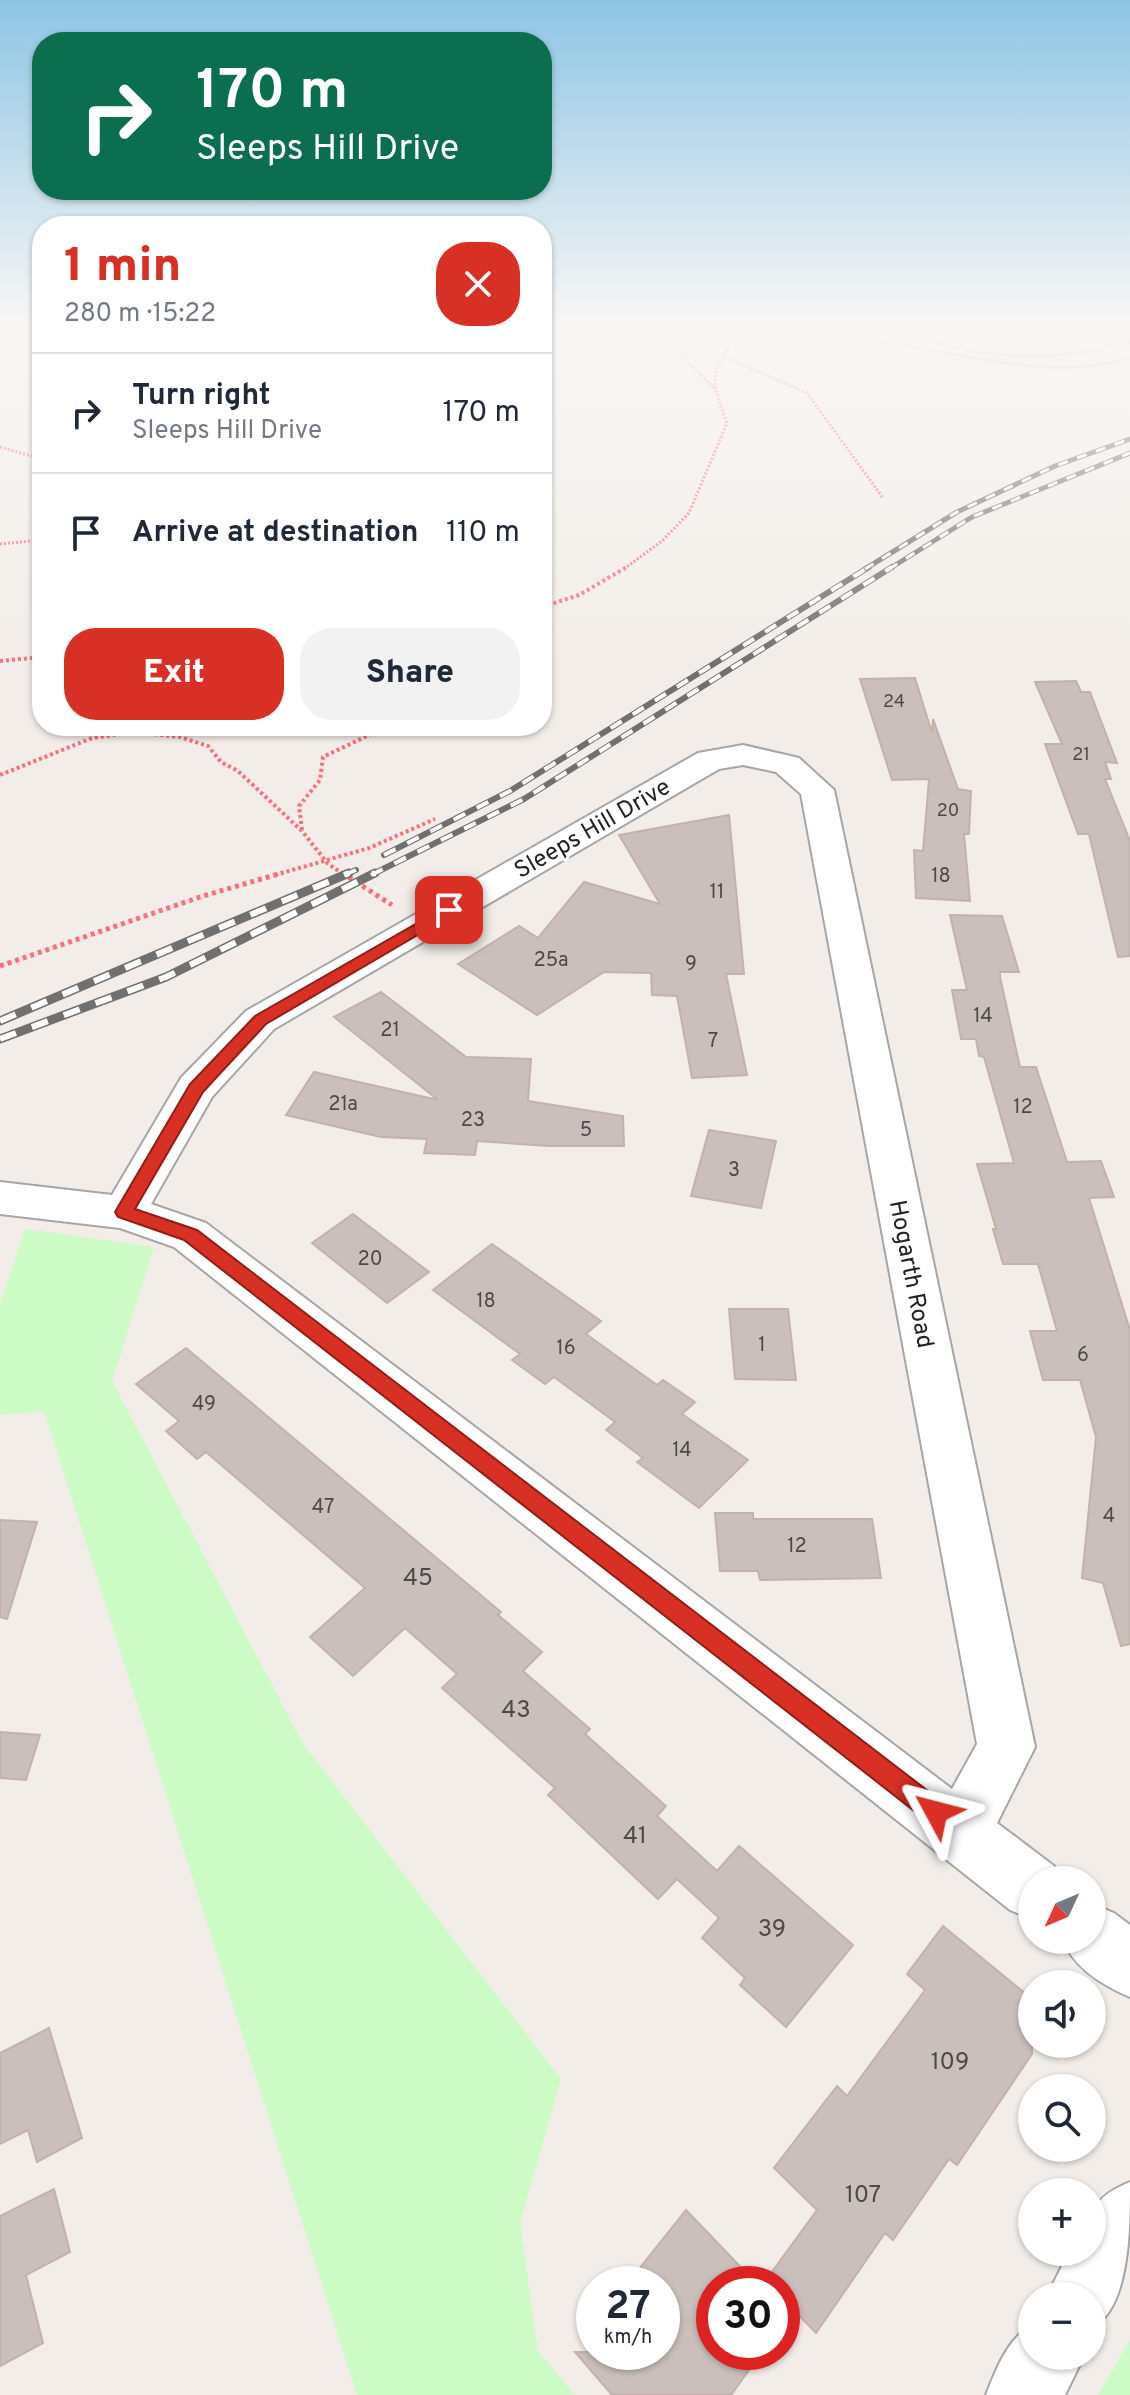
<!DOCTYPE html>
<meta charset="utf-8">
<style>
body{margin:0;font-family:Overpass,sans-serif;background:#f2f2f3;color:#1f2937;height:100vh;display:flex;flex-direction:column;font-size:30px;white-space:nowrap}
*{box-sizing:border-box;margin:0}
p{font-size:26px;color:#747a83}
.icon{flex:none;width:44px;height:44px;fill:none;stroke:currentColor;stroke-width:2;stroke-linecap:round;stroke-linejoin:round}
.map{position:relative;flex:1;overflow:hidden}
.sheet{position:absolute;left:32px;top:216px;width:520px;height:520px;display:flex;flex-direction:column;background:#fff;border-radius:32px;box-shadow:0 2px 6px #0004}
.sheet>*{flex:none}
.hud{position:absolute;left:32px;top:32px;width:520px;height:168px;border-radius:32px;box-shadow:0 2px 6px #0004;background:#0b6e4f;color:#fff;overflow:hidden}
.needle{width:52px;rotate:226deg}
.buttons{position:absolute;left:1018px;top:1866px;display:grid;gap:16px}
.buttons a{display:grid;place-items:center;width:88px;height:88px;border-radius:50%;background:#fff;box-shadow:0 2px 6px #0004;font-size:40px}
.speed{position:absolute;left:576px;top:2266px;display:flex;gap:16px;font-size:40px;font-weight:700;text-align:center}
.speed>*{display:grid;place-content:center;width:104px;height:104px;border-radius:50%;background:#fff;box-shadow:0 2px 6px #0004;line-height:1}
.speed small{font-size:20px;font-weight:400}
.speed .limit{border:12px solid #d22;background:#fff;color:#111}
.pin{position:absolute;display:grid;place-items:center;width:68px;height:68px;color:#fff;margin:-34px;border-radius:16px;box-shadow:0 4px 12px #0006}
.me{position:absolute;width:88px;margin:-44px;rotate:308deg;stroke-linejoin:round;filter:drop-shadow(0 0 6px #0008)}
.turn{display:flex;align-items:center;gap:28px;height:168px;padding:0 32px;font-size:36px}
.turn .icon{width:104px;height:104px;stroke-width:2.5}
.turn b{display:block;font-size:56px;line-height:68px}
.round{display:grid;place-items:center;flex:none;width:84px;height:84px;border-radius:32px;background:#f2f2f3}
.overview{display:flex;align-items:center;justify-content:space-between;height:136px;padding:0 32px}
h1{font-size:48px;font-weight:800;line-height:60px;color:#d93025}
.button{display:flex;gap:16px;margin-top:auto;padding:16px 32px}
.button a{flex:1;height:92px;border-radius:32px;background:#d93025;color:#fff;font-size:32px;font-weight:800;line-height:92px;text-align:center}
.button a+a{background:#f2f2f3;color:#1f2937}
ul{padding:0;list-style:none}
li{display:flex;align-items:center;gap:24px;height:120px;padding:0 32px;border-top:2px solid #e0e1e3}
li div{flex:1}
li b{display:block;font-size:30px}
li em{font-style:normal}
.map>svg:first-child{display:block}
.park{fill:#ccfbc6}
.building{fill:#cabfbb;stroke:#c4b1aa;stroke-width:2}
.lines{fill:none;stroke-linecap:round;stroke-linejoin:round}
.minor-casing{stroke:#a6a6a6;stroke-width:4}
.path-far2{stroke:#fd6e7a;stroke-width:3;stroke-dasharray:2 2;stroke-linecap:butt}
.path-far1{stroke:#fd6e7a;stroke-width:4;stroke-dasharray:3 3;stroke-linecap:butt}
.path{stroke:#fd6e7a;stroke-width:5;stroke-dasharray:4 4;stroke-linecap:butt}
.minor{fill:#fff;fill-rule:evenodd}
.rail-far2-casing{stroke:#707070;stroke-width:5}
.rail-far1-casing{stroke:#707070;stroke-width:6}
.rail-casing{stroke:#707070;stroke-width:9}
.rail-far2{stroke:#fff;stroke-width:3;stroke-dasharray:10;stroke-linecap:butt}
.rail-far1{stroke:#fff;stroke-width:4;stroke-dasharray:13;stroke-linecap:butt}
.rail{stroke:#fff;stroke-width:6;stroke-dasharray:17;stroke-linecap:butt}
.route{fill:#d93025;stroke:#8d1f18;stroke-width:2}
.labels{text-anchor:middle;stroke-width:6;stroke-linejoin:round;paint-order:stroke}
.far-number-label{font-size:18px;fill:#4c4948}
.number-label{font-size:20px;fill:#4c4948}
.street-label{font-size:24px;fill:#222;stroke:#fff}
.near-number-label{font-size:24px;fill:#4c4948}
</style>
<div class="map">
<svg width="1130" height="2395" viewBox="0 0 1130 2395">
<rect width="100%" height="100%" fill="#f2ede8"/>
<g class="park">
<path d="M25,1229L154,1247L112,1381L302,1742L561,2079L520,2223L538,2352L576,2395H357L44,1411L0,1415V1304Z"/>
<path d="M1130,2340V2395H1098Z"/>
</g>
<g class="building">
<path d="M915,678L932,733L933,719L958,789L971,791L969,834H964L970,901L916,898L914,850L923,851L929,779L892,780L860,679Z"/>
<path d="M1076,681L1081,692H1090L1117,763L1105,762L1111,779H1105L1130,841V956L1118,957L1089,834H1078L1045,744H1062L1035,682Z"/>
<path d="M729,815L744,974H726L747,1075L692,1078L677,996L652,995L651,973L604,972L537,1015L458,964L519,926L538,938L584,882L660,904L619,835Z"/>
<path d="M950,915L1002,916L1019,972H1000V977L1020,1067H1036L1067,1162L1101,1161L1114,1197L1089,1198L1130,1330V1644L1121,1646L1103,1583L1082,1578L1096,1437L1080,1380H1043L1030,1331H1057L1038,1264H1003L993,1229H996L977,1164L1014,1163L984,1057L979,1056L976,1039H961L952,990H967Z"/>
<path d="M381,992L466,1057L531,1059L528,1101L623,1116L624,1146H549L477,1141L475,1155L424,1153L427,1139L381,1137L286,1115L314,1072L438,1100L334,1017Z"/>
<path d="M709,1130L776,1141L761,1208L691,1196Z"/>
<path d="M353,1214L429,1272L387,1303L312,1243Z"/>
<path d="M492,1244L601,1321L586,1334L657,1385L663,1380L695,1402L682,1414L748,1460L699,1508L637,1462L643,1458L606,1430L615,1422L554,1377L545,1384L512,1360L520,1354L433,1290Z"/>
<path d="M729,1309H788L796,1380L735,1379Z"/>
<path d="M186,1348L501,1612L498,1615L542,1652L523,1671L590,1729L585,1734L666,1806L657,1816L717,1871L739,1846L853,1945L786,2027L740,1985L745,1978L702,1938L719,1918L677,1879L658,1899L548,1795L555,1788L442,1688L457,1674L405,1628L353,1676L310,1637L365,1588L206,1452L197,1459L166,1431L179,1421L136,1384Z"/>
<path d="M715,1513H753V1519H872L881,1578L760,1580L758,1571H720Z"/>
<path d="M0,1520L37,1522L7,1619L0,1617Z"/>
<path d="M0,1732L40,1735L26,1780L0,1778Z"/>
<path d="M943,1926L1032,1999V2054L957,2165L949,2159L893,2240L885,2233L816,2333L782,2298V2284H763L817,2210L774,2168L837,2086L847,2096L925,1990L907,1974Z"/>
<path d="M49,2028L82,2138L37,2162L28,2130L0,2144V2053Z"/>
<path d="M54,2189L70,2252L26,2275L43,2343L0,2366V2216Z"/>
<path d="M686,2210L757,2284H714V2352H762L731,2395H612L575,2352H662V2284H627Z"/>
</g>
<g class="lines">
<g class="minor-casing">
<g id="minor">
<path d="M743,745L799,758L834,790L1035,1747L997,1823L1054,1866L1059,1880H1032V1919L1010,1910L174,1247L120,1228L0,1214V1182L112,1195L181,1078L246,1011L698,753ZM743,765L776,772L801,794L977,1744L952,1789L206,1223L151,1204L212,1097L274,1029L719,769Z"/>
<path d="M1092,1904L1114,1913L1130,1925V1997C1102,1985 1074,1968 1063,1940H1092Z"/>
<path d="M1130,2182C1130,2229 1130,2307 1092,2328V2296H1047L1069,2252H1092C1092,2211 1089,2199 1130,2182Z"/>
<path d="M1032,2326V2356H1084L1065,2395H986C995,2372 1008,2336 1032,2326Z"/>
</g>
</g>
<g class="path-far2">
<path d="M665,328L675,349L714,388"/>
<path d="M848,328C881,343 915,348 951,354C1012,365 1069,375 1130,358"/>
<path d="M893,328C975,360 1045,364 1130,342"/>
<path d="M725,357L807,393L883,498"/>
<path d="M0,447L42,459"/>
<path d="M0,544L42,540"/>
<path d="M624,569L662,541L689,513L727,423C715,389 707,378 729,347L725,336L714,328"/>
</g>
<g class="path-far1">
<path d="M542,607L579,595L627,567"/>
<path d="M542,629L547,622L549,606"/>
<path d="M0,661L42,657"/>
<path d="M0,775L92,738L134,732L180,737L208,746L221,762L238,771L302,831L328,864L345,875"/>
<path d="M302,830L299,806L320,780L323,757L388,726"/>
<path d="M275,875L369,848L435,819"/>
</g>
<g class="path">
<path d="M342,873L392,905"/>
<path d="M0,966L203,896L282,873"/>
</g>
<use href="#minor" class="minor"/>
<g class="rail-far2-casing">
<g id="rail-far2">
<path d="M865,569L957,512L1055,466L1130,439"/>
<path d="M889,569L972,517L1130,453"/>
</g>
</g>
<g class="rail-far1-casing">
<g id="rail-far1">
<path d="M384,855L510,791L869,567"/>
<path d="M344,875L356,870"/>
<path d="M371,875L524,799L892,567"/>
</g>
</g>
<g class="rail-casing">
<g id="rail">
<path d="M0,1021L349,873"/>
<path d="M0,1039L166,977L375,873"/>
</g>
</g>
<use href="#rail-far2" class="rail-far2"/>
<use href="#rail-far1" class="rail-far1"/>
<use href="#rail" class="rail"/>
</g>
<linearGradient id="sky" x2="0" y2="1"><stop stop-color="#8ec5e5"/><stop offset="0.49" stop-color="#f9f7f5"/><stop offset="1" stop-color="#f9f7f5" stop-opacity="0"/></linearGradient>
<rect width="1130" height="663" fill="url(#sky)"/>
<path class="route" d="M449,905L457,910L455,913L266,1024L203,1092L135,1209L197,1230L945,1804L948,1812L945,1821L936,1824L927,1821L184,1240L118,1217L115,1212L190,1084L255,1016Z"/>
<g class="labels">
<g class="far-number-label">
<text x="894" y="707">24</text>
<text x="1081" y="760">21</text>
<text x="948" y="816">20</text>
</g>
<g class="number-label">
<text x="941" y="882">18</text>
<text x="717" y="898">11</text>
<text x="551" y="966">25a</text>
<text x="691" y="970">9</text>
<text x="983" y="1022">14</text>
<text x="390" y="1036">21</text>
<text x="713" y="1047">7</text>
<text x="343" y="1110">21a</text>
<text x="1023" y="1113">12</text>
<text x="473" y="1126">23</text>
<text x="586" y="1136">5</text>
<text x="734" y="1176">3</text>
<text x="370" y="1265">20</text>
<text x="486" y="1307">18</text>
<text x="762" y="1351">1</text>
<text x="566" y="1354">16</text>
<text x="1083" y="1361">6</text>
<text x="204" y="1410">49</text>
<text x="682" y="1456">14</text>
<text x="323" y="1513">47</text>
<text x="1109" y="1522">4</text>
<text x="797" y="1552">12</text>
</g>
<g class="street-label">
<text transform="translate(592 828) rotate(-30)" y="8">Sleeps Hill Drive</text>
<text transform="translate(912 1274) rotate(79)" y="8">Hogarth Road</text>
</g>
<g class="near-number-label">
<text x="418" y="1585">45</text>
<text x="516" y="1717">43</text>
<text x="635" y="1843">41</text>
<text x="772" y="1936">39</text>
<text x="950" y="2069">109</text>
<text x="863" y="2202">107</text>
</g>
</g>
</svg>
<div class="buttons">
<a><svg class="needle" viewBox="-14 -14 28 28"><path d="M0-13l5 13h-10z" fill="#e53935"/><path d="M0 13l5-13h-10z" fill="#747a83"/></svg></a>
<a><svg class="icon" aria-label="sound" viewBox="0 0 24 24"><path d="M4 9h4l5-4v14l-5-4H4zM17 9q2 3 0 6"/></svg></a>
<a><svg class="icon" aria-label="search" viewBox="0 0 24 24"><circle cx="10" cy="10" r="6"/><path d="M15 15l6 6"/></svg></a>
<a>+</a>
<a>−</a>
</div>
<div class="speed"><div>27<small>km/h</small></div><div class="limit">30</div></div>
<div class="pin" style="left:449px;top:910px;background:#d93025"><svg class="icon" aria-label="arrive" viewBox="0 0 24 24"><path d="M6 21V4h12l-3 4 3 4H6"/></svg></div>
<svg class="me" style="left:936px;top:1812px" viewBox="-20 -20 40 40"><path d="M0-17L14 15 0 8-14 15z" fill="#d93025" stroke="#fff" stroke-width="4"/></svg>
<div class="hud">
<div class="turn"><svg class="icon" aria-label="right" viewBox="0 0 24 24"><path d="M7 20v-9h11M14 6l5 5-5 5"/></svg><div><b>170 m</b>Sleeps Hill Drive</div></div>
</div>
<section class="sheet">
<div class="overview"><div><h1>1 min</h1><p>280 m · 15:22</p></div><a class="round" style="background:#d93025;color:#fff"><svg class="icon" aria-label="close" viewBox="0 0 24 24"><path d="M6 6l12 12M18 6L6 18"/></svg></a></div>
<ul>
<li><svg class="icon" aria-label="right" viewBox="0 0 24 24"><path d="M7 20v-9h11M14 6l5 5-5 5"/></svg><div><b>Turn right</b><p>Sleeps Hill Drive</p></div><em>170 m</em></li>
<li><svg class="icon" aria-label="arrive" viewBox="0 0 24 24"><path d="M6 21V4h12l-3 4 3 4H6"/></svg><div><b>Arrive at destination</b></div><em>110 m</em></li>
</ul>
<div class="button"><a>Exit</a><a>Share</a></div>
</section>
</div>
